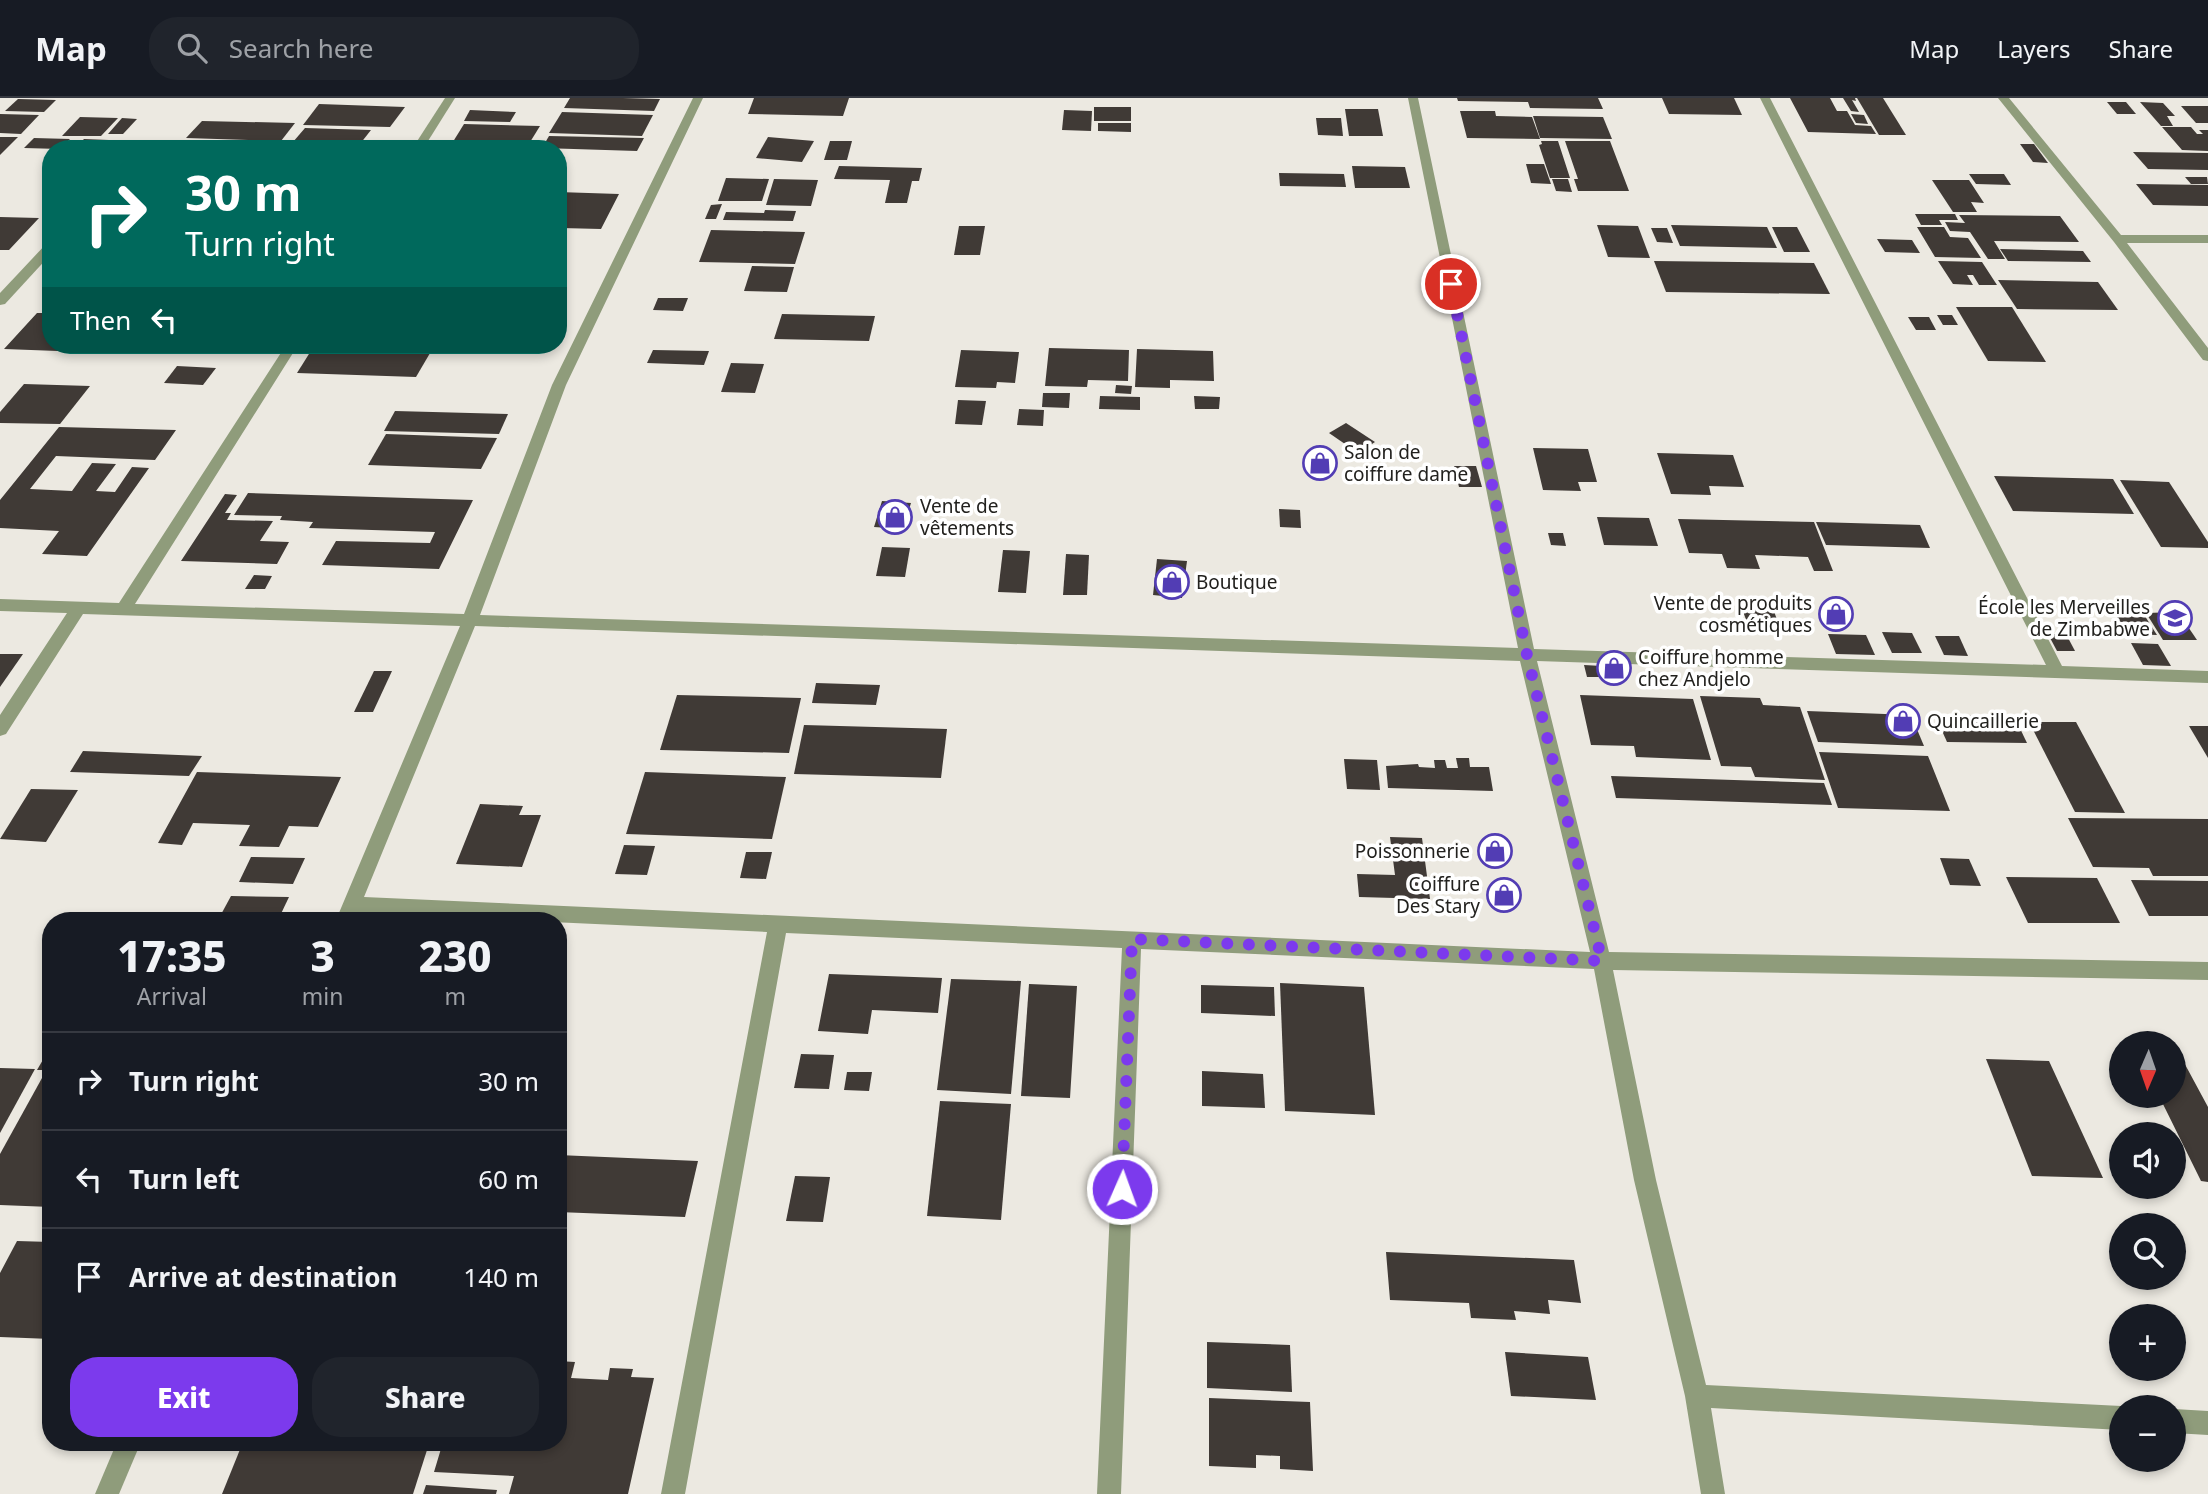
<!DOCTYPE html>
<meta charset="utf-8">
<style>
body{margin:0;font-family:"Noto Sans",sans-serif;background:#20242c;color:#f1f3f6;height:100vh;display:flex;flex-direction:column;font-size:26px;white-space:nowrap}
*{box-sizing:border-box;margin:0}
p{font-size:23px;color:#9ea1a6}
.icon{flex:none;width:38px;height:38px;fill:none;stroke:currentColor;stroke-width:2;stroke-linecap:round;stroke-linejoin:round}
.map{position:relative;flex:1;overflow:hidden}
.panel{position:absolute;left:42px;top:814px;width:525px;height:539px;display:flex;flex-direction:column;background:#171b24;border-radius:28px;box-shadow:0 4px 10px #0003}
.panel>*{flex:none}
.hud{position:absolute;left:42px;top:42px;width:525px;height:214px;border-radius:28px;box-shadow:0 4px 10px #0003;background:#00695c;color:#fff;overflow:hidden}
.needle{width:46px;rotate:182deg}
.buttons{position:absolute;left:2109px;top:933px;display:grid;gap:14px}
.buttons a{display:grid;place-items:center;width:77px;height:77px;border-radius:50%;background:#171b24;box-shadow:0 4px 10px #0003;font-size:35px}
.pin{position:absolute;display:grid;place-items:center;width:60px;height:60px;color:#fff;margin:-30px;border:4px solid #fff;border-radius:50%;box-shadow:0 2px 7px #0007}
.me{position:absolute;width:77px;margin:-38px;rotate:2deg;stroke-linejoin:round;filter:drop-shadow(0 0 5px #0008)}
.turn{display:flex;align-items:center;gap:24px;height:147px;padding:0 28px;font-size:32px}
.turn .icon{width:91px;height:91px;stroke-width:2.5}
.turn b{display:block;font-size:49px;line-height:60px}
.then{display:flex;align-items:center;height:66px;padding:0 28px;background:#0003;gap:14px;font-size:26px}
.eta{display:flex;justify-content:space-evenly;align-items:center;height:119px;text-align:center}
.eta b{font-size:42px;font-weight:800;line-height:49px}
.primary-button{display:flex;gap:14px;margin-top:auto;padding:14px 28px}
.primary-button a{flex:1;height:80px;border-radius:28px;background:#7c3aed;color:#fff;font-size:28px;font-weight:800;line-height:80px;text-align:center}
.primary-button a+a{background:#20242c;color:#f1f3f6}
ul{padding:0;list-style:none}
li{display:flex;align-items:center;gap:21px;height:98px;padding:0 28px;border-top:2px solid #363941}
li div{flex:1}
li b{display:block;font-size:26px}
li em{font-style:normal}
header{display:flex;align-items:center;gap:42px;box-sizing:border-box;height:98px;padding:0 35px;background:#171b24;border-bottom:2px solid #363941}
header strong{font-size:33px}
nav{display:flex;gap:38px;margin-inline-start:auto;font-size:24px}
.search{width:490px;height:63px;background:#20242c;display:flex;align-items:center;gap:18px;box-sizing:border-box;padding:0 24px;border-radius:28px;color:#9ea1a6;font-size:26px}
.map>svg:first-child{display:block}
.building{fill:#403a36}
.lines{fill:none;stroke-linecap:round;stroke-linejoin:round}
.minor{fill:#8f9c7b;fill-rule:evenodd}
.route{stroke:#7c3aed;stroke-width:12;stroke-dasharray:0 21.6}
.labels{text-anchor:middle;stroke-width:7;stroke-linejoin:round;paint-order:stroke}
.poi-label{font-size:19px;fill:#22211e;stroke:#fff;text-anchor:start}
</style>
<header>
<strong>Map</strong>
<div class="search"><svg class="icon" aria-label="search" viewBox="0 0 24 24"><circle cx="10" cy="10" r="6"/><path d="M15 15l6 6"/></svg>Search here</div>
<nav><a>Map</a><a>Layers</a><a>Share</a></nav>
</header>
<div class="map">
<svg width="2208" height="1396" viewBox="0 0 2208 1396">
<rect width="100%" height="100%" fill="#ece9e1"/>
<g class="building">
<path d="M570,0H623L660,1L654,13L564,10Z"/>
<path d="M754,0H849L843,18L748,16Z"/>
<path d="M1457,0H1598L1603,11L1530,10L1528,4L1458,3Z"/>
<path d="M1662,0H1734L1742,17L1669,16Z"/>
<path d="M1790,0H1830L1837,13H1847L1855,27L1871,28L1876,36L1808,34Z"/>
<path d="M1843,0H1855L1856,3L1852,2L1859,14L1851,13Z"/>
<path d="M1857,0H1883L1906,37H1879Z"/>
<path d="M18,1L56,2L44,14L5,13Z"/>
<path d="M2107,4H2126L2136,16H2117Z"/>
<path d="M2140,4L2163,5L2175,18H2167L2173,28H2161Z"/>
<path d="M319,6L405,9L390,29L303,27Z"/>
<path d="M2181,8H2208V25H2196Z"/>
<rect x="1094" y="9" width="37" height="14"/>
<path d="M1345,11H1378L1383,38H1349Z"/>
<path d="M470,12L516,14L510,24L464,23Z"/>
<path d="M1064,12L1092,13L1091,33L1062,32Z"/>
<path d="M1460,13H1495L1496,18L1532,19L1540,41L1467,40Z"/>
<path d="M562,14L653,17L642,38L549,35Z"/>
<path d="M0,16L39,17L21,36L0,35Z"/>
<path d="M1851,16L1864,17L1868,26L1856,25Z"/>
<path d="M1533,18L1603,19L1612,41L1540,40Z"/>
<path d="M80,19L118,20L101,38H62Z"/>
<path d="M122,20L137,21L123,36H108Z"/>
<path d="M1316,20H1341L1343,38L1318,37Z"/>
<path d="M202,23L295,25L281,43L186,40Z"/>
<path d="M1098,25H1131V34L1098,33Z"/>
<path d="M464,26L540,28L527,49L451,47Z"/>
<path d="M2162,29H2191L2197,36H2203L2199,32H2208V53L2182,52Z"/>
<path d="M305,30L371,32L360,46L293,44Z"/>
<path d="M549,38L644,40L637,53L542,50Z"/>
<path d="M0,39H18L0,57Z"/>
<path d="M768,39L814,43L802,64L756,60Z"/>
<path d="M34,40L70,41L60,51L24,50Z"/>
<path d="M84,41L109,42L100,51H74Z"/>
<path d="M830,43H852L847,62H824Z"/>
<path d="M1541,43H1558L1570,80H1550L1539,47L1542,46Z"/>
<path d="M1565,43H1610L1629,93H1578L1574,81H1578Z"/>
<path d="M247,44L279,45L274,51H241Z"/>
<path d="M2020,46H2034L2048,65L2033,64Z"/>
<path d="M2133,54L2208,55V72L2148,71Z"/>
<path d="M1526,66H1544L1551,86L1531,85Z"/>
<path d="M839,68L922,70L919,83H912L907,105H885L890,82L834,81Z"/>
<path d="M1352,68L1405,69L1410,90H1355Z"/>
<path d="M1279,75L1344,76L1346,89L1280,88Z"/>
<path d="M1969,76H2004L2011,87L1976,86Z"/>
<path d="M2185,79H2207L2208,86H2191Z"/>
<path d="M726,80L769,81L762,103H718Z"/>
<path d="M774,81L818,82L811,108L766,107Z"/>
<path d="M1552,81H1568L1572,94L1556,93Z"/>
<path d="M1932,82H1969L1984,105L1971,104L1977,114H1953Z"/>
<path d="M2136,86L2208,87V108L2153,107Z"/>
<path d="M558,94L619,96L601,131L561,130L564,125H558Z"/>
<path d="M722,106L716,121H705L711,107Z"/>
<path d="M765,112L796,113L793,123L723,122L726,114L764,115Z"/>
<path d="M1915,116H1955L1958,122H1939L1942,127H1921Z"/>
<path d="M1959,117L2060,118L2079,144L1994,143L2005,161H1988L1970,134L1950,133L1945,124L1965,125Z"/>
<path d="M0,119L39,120L9,152H0Z"/>
<path d="M1597,127L1638,128L1650,160L1608,159Z"/>
<path d="M1671,127L1767,129L1777,150L1680,148Z"/>
<path d="M959,128H985L980,157H954Z"/>
<path d="M1772,129H1797L1810,154H1784Z"/>
<path d="M1917,129H1944L1950,139L1968,140L1981,160L1935,159Z"/>
<path d="M1651,130H1667L1673,145L1657,144Z"/>
<path d="M711,132L805,134L795,166L699,164Z"/>
<path d="M1877,141L1912,142L1920,155L1885,154Z"/>
<path d="M2000,151L2083,153L2091,164L2008,163Z"/>
<path d="M1654,163L1814,165L1830,196L1666,194Z"/>
<path d="M1938,163L1982,164L1997,187H1979L1973,177H1967L1973,187L1953,186Z"/>
<path d="M752,168L794,169L787,194L744,193Z"/>
<path d="M1998,182L2098,184L2118,212L2017,211Z"/>
<path d="M658,200H688L683,213L653,212Z"/>
<path d="M1956,209H2012L2046,264L1988,263Z"/>
<path d="M37,215H51V247H63L58,253L4,251Z"/>
<path d="M782,216L875,218L869,243L774,241Z"/>
<path d="M1937,217H1952L1958,227H1943Z"/>
<path d="M1908,219H1929L1936,232H1916Z"/>
<path d="M328,247H372L433,250L416,279L297,275L314,248Z"/>
<path d="M1049,250L1129,252L1128,283L1088,282L1087,289L1045,288Z"/>
<path d="M1137,251L1213,253L1214,283L1170,282V290L1135,289Z"/>
<path d="M653,252L709,253L704,267L647,265Z"/>
<path d="M961,252L1019,254L1015,285L997,284L996,290L955,289Z"/>
<path d="M731,265L764,266L755,295L721,294Z"/>
<path d="M177,268L216,270L203,287L164,285Z"/>
<path d="M24,286L90,288L60,326L0,325V314Z"/>
<path d="M1116,287L1132,288L1131,296L1115,295Z"/>
<path d="M1043,295H1070L1069,310L1042,309Z"/>
<path d="M1100,298L1140,299V312L1099,311Z"/>
<path d="M1194,298L1220,299L1219,311H1195Z"/>
<path d="M958,302L986,303L982,327L955,326Z"/>
<path d="M1019,311L1044,312L1043,328L1017,327Z"/>
<path d="M395,313L508,316L499,336L384,333Z"/>
<path d="M1346,325L1375,344L1358,355L1329,335Z"/>
<path d="M59,329L176,332L155,362L56,358L30,391L72,393L92,365L116,366L96,393L115,394L132,369L149,370L87,458L42,456L59,433L0,430V402Z"/>
<path d="M386,336L497,340L481,371L368,367Z"/>
<path d="M1533,350L1588,351L1597,384H1578L1581,393L1543,392Z"/>
<path d="M1657,355L1733,357L1744,389L1709,388L1711,397L1671,396Z"/>
<path d="M1454,368H1476L1482,389H1459Z"/>
<path d="M1994,378L2113,381L2134,416L2013,413Z"/>
<path d="M2120,382L2169,384L2208,444V450L2161,449Z"/>
<path d="M248,395L473,402L439,471L322,467L336,443L430,445L435,434L309,430L313,424L280,422L282,418L234,417Z"/>
<path d="M225,396L237,397L225,415H231L227,422L273,423L260,443L289,444L277,466L181,463Z"/>
<path d="M882,403L911,405L903,431L874,429Z"/>
<path d="M1279,411L1300,412L1301,430L1280,429Z"/>
<path d="M1597,419L1649,420L1658,448L1604,447Z"/>
<path d="M1678,421L1814,424L1833,473H1814L1808,459L1755,457L1760,471L1727,470L1722,456L1689,455Z"/>
<path d="M1816,424L1920,427L1930,450L1826,447Z"/>
<path d="M1548,435H1563L1566,448L1551,447Z"/>
<path d="M882,449L910,450L905,479L876,478Z"/>
<path d="M1003,452L1030,453L1026,495L998,494Z"/>
<path d="M1066,456L1089,457L1087,497H1063Z"/>
<path d="M1157,461L1187,463L1182,500L1153,497Z"/>
<path d="M254,477L272,478L265,491H245Z"/>
<path d="M1741,508H1772L1779,527H1748Z"/>
<path d="M1819,510L1847,511L1852,524L1824,523Z"/>
<path d="M2114,514L2143,515L2157,537L2127,536Z"/>
<path d="M2178,514L2197,542H2163L2146,515Z"/>
<path d="M1882,534L1912,535L1922,555H1892Z"/>
<path d="M1828,536L1866,537L1875,557L1836,556Z"/>
<path d="M2048,536H2066L2075,553H2057Z"/>
<path d="M1935,538H1959L1968,558L1944,557Z"/>
<path d="M2131,545L2158,546L2171,568L2143,567Z"/>
<path d="M0,556H23L0,589Z"/>
<path d="M1584,567L1602,568L1604,579H1587Z"/>
<path d="M374,573H392L373,614H354Z"/>
<path d="M1714,575L1736,576L1741,591L1719,590Z"/>
<path d="M816,585L880,587L876,607L812,605Z"/>
<path d="M677,597L801,600L789,655L660,652Z"/>
<path d="M1580,597L1693,601L1711,662L1636,659L1634,648L1591,647Z"/>
<path d="M1700,598L1760,600L1763,607L1800,609L1825,682L1755,679L1751,669L1721,668Z"/>
<path d="M1807,613L1911,617L1924,648L1818,644Z"/>
<path d="M1935,617L2014,618L2027,645L1947,644Z"/>
<path d="M2029,624H2076L2125,715L2075,714Z"/>
<path d="M804,627L947,631L941,680L794,676Z"/>
<path d="M2189,628H2208V660Z"/>
<path d="M83,653L202,658L189,678L70,674Z"/>
<path d="M1819,654L1928,658L1950,713L1838,710Z"/>
<path d="M1456,660H1469L1470,669H1489L1493,693L1388,690L1386,668L1418,666L1419,669L1435,670L1434,662H1445L1447,670H1458Z"/>
<path d="M1344,661L1377,662L1380,692L1347,691Z"/>
<path d="M197,674L341,679L318,729L289,728L279,749L239,748L250,727L193,725L182,747L158,745Z"/>
<path d="M645,674L786,679L772,741L626,736Z"/>
<path d="M1611,678L1824,685L1832,707L1616,700Z"/>
<path d="M31,691L78,692L46,744L0,741Z"/>
<path d="M480,706L523,708L519,717H541L522,769L456,766Z"/>
<path d="M2068,720L2208,721V778H2153L2149,770L2093,769Z"/>
<path d="M1390,739L1422,740L1430,801L1359,799L1357,776L1395,777Z"/>
<path d="M624,747L655,748L647,777L615,776Z"/>
<path d="M746,754H772L766,781L740,780Z"/>
<path d="M251,759L305,760L293,786L239,784Z"/>
<path d="M1940,760L1969,761L1981,788L1950,787Z"/>
<path d="M2006,779L2097,780L2120,825H2028Z"/>
<path d="M2131,782L2208,783V818H2149Z"/>
<path d="M231,798L289,799L278,822H218Z"/>
<path d="M829,876L942,880L938,915L872,912L868,936L818,933Z"/>
<path d="M951,881L1021,883L1011,996L937,992Z"/>
<path d="M1280,885L1364,889L1375,1017L1285,1013Z"/>
<path d="M1029,886L1077,888L1070,1000L1021,998Z"/>
<path d="M1201,887L1274,889L1275,918L1201,915Z"/>
<path d="M2174,946L2208,1009V1084L2201,1083L2159,998H2174Z"/>
<path d="M51,948V972H37Z"/>
<path d="M801,956L834,957L829,991L794,990Z"/>
<path d="M1986,961L2049,963L2103,1080L2032,1078Z"/>
<path d="M0,970L35,971L0,1035Z"/>
<path d="M1202,973L1263,976L1265,1010L1202,1008Z"/>
<path d="M847,974H872L869,993L844,992Z"/>
<path d="M42,980H51V1109L0,1107V1056Z"/>
<path d="M940,1003L1011,1006L1001,1122L927,1118Z"/>
<path d="M558,1057L698,1063L685,1119L558,1114Z"/>
<path d="M795,1078L830,1079L823,1124L786,1123Z"/>
<path d="M17,1143L51,1144V1241L0,1239V1175Z"/>
<path d="M1386,1154L1574,1162L1581,1205L1548,1202L1550,1216L1514,1213L1516,1222L1471,1220L1469,1205L1390,1202Z"/>
<path d="M1207,1244L1290,1247L1292,1294L1207,1290Z"/>
<path d="M1505,1254L1588,1259L1596,1302L1511,1298Z"/>
<path d="M558,1263L575,1264L571,1280L608,1282L610,1270L633,1271L631,1279L654,1280L628,1396H509L514,1378L434,1374L443,1344H558Z"/>
<path d="M1209,1300L1310,1304L1313,1373L1280,1371V1358L1256,1357V1370L1209,1368Z"/>
<path d="M243,1344H252L427,1352L413,1396H222Z"/>
<path d="M426,1387L497,1392L496,1396H423Z"/>
</g>
<g class="lines">
<g class="minor">
<path d="M445,0H455L423,51H412Z"/>
<path d="M693,0H703L566,287L480,517L1518,550L1408,0H1418L1534,551L2046,567L1760,0H1770L2062,568L2208,573V585L1537,563L1609,854L2208,864V882L1613,872L1656,1082L1706,1287L2121,1308V1332L1711,1310L1725,1396H1701L1685,1298L1634,1082L1594,871L1141,851L1121,1396H1097L1122,850L786,835L685,1396H661L767,834L357,815L354,822H336L460,528L83,516L6,636L0,638V617L67,515L0,513V501L119,505L286,247H298L135,506L464,516L552,287ZM475,528L1520,563L1590,854L364,799Z"/>
<path d="M1998,0H2009L2121,137H2208V145H2127L2208,250V263L2203,262L2114,144Z"/>
<path d="M51,144V156L5,206L0,207V195L47,145Z"/>
<path d="M2174,1311L2208,1313V1337L2174,1335Z"/>
<path d="M117,1344H141L119,1396H95Z"/>
</g>
</g>
<g class="lines">
<path class="route" d="M1122,1091L1132,841L1602,863L1527,557L1451,186"/>
</g>
<defs>
<g id="shop-ring" transform="scale(1.75)"><circle r="9.5" fill="#fff" stroke="#523db4" stroke-width="1.5"/><path d="M-5-2.5h2.3a2.7 3.5 0 0 1 5.4 0H5L5.5 6h-11ZM-1.5-2.5h3a1.5 2.3 0 0 0-3 0Z" fill="#523db4"/></g>
<g id="school-ring" transform="scale(1.75)"><circle r="9.5" fill="#fff" stroke="#523db4" stroke-width="1.5"/><path d="M0-5L7-2L0 1L-7-2ZM-4 1L0 2.5L4 1V4Q0 6-4 4Z" fill="#523db4"/></g>
</defs>
<g fill-rule="evenodd">
<use href="#shop-ring" x="1320" y="365"/>
<use href="#shop-ring" x="895" y="419"/>
<use href="#shop-ring" x="1172" y="484"/>
<use href="#shop-ring" x="1836" y="516"/>
<use href="#school-ring" x="2175" y="520"/>
<use href="#shop-ring" x="1614" y="570"/>
<use href="#shop-ring" x="1903" y="623"/>
<use href="#shop-ring" x="1495" y="753"/>
<use href="#shop-ring" x="1504" y="797"/>
</g>
<g class="labels">
<g class="poi-label">
<text x="1344" y="361">Salon de<tspan x="1344" dy="22">coiffure dame</tspan></text>
<text x="920" y="415">Vente de<tspan x="920" dy="22">vêtements</tspan></text>
<text x="1196" y="491">Boutique</text>
<text x="1812" y="512" text-anchor="end">Vente de produits<tspan x="1812" dy="22">cosmétiques</tspan></text>
<text x="2150" y="516" text-anchor="end">École les Merveilles<tspan x="2150" dy="22">de Zimbabwe</tspan></text>
<text x="1638" y="566">Coiffure homme<tspan x="1638" dy="22">chez Andjelo</tspan></text>
<text x="1927" y="630">Quincaillerie</text>
<text x="1470" y="760" text-anchor="end">Poissonnerie</text>
<text x="1480" y="793" text-anchor="end">Coiffure<tspan x="1480" dy="22">Des Stary</tspan></text>
</g>
</g>
</svg>
<div class="buttons">
<a><svg class="needle" viewBox="-14 -14 28 28"><path d="M0-13l5 13h-10z" fill="#e53935"/><path d="M0 13l5-13h-10z" fill="#9ea1a6"/></svg></a>
<a><svg class="icon" aria-label="sound" viewBox="0 0 24 24"><path d="M4 9h4l5-4v14l-5-4H4zM17 9q2 3 0 6"/></svg></a>
<a><svg class="icon" aria-label="search" viewBox="0 0 24 24"><circle cx="10" cy="10" r="6"/><path d="M15 15l6 6"/></svg></a>
<a>+</a>
<a>−</a>
</div>
<div class="pin" style="left:1451px;top:186px;background:#d93025"><svg class="icon" aria-label="arrive" viewBox="0 0 24 24"><path d="M6 21V4h12l-3 4 3 4H6"/></svg></div>
<svg class="me" style="left:1122px;top:1091px" viewBox="-20 -20 40 40"><circle r="17" fill="#7c3aed" stroke="#fff" stroke-width="3"/><path d="M0-11L8 9 0 5-8 9z" fill="#fff"/></svg>
<div class="hud">
<div class="turn"><svg class="icon" aria-label="right" viewBox="0 0 24 24"><path d="M7 20v-9h11M14 6l5 5-5 5"/></svg><div><b>30 m</b>Turn right</div></div>
<div class="then">Then<svg class="icon" aria-label="left" viewBox="0 0 24 24"><path d="M17 20v-9H6M10 6l-5 5 5 5"/></svg></div>
</div>
<section class="panel">
<div class="eta">
<div><b>17:35</b><p>Arrival</p></div>
<div><b>3</b><p>min</p></div>
<div><b>230</b><p>m</p></div>
</div>
<ul>
<li><svg class="icon" aria-label="right" viewBox="0 0 24 24"><path d="M7 20v-9h11M14 6l5 5-5 5"/></svg><div><b>Turn right</b></div><em>30 m</em></li>
<li><svg class="icon" aria-label="left" viewBox="0 0 24 24"><path d="M17 20v-9H6M10 6l-5 5 5 5"/></svg><div><b>Turn left</b></div><em>60 m</em></li>
<li><svg class="icon" aria-label="arrive" viewBox="0 0 24 24"><path d="M6 21V4h12l-3 4 3 4H6"/></svg><div><b>Arrive at destination</b></div><em>140 m</em></li>
</ul>
<div class="primary-button"><a>Exit</a><a>Share</a></div>
</section>
</div>
